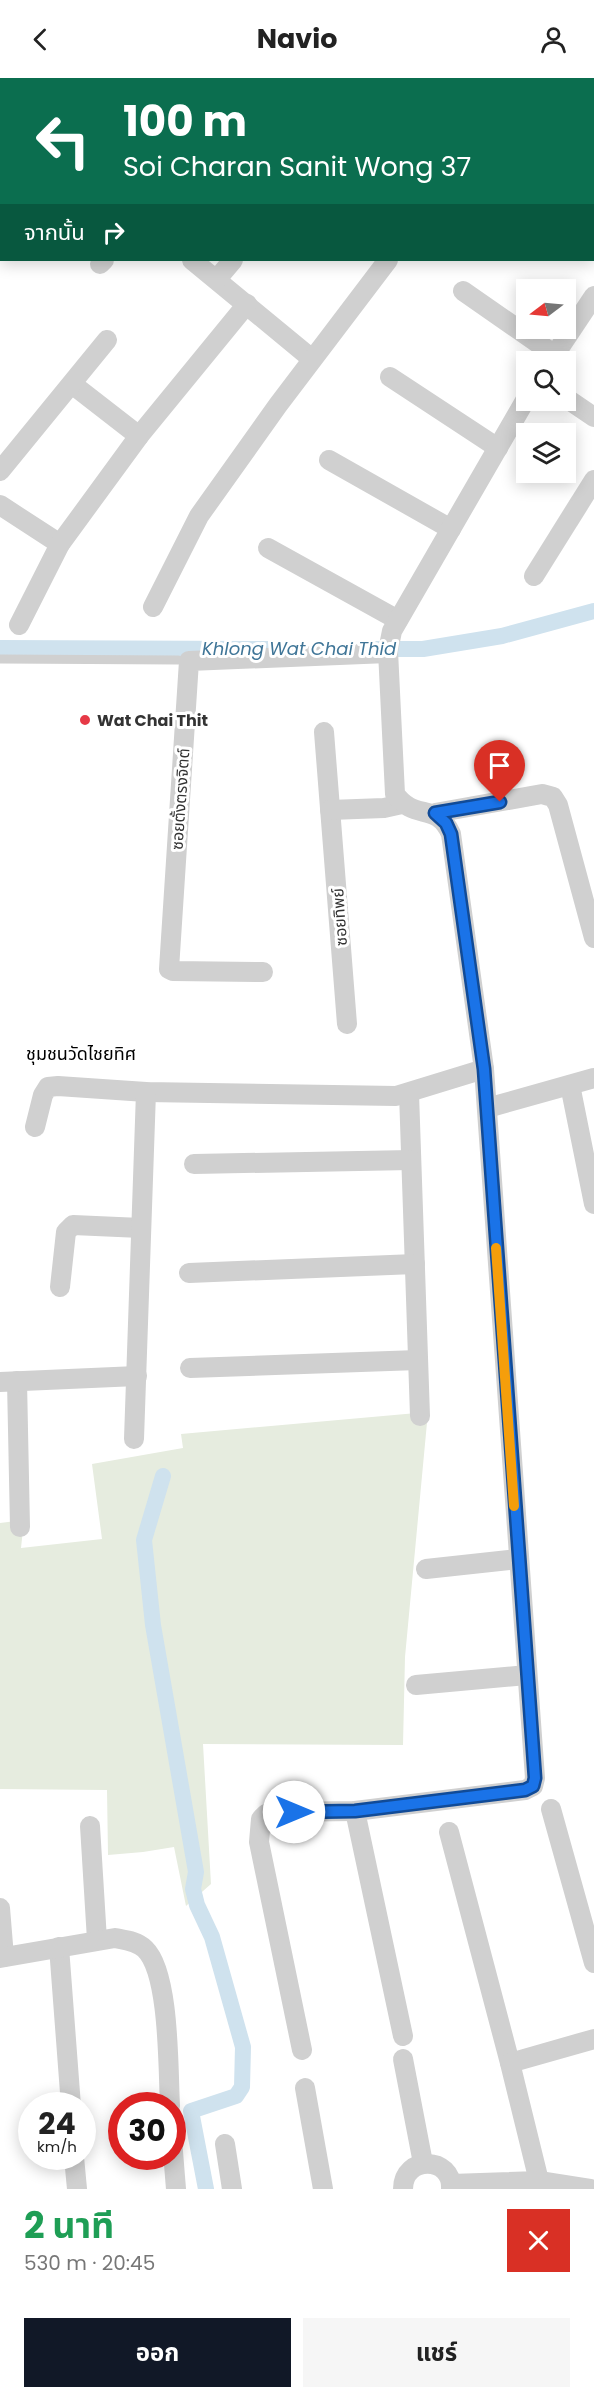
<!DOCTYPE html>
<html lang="th">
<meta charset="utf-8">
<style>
body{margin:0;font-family:Poppins,"Noto Sans Thai",sans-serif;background:#f6f6f6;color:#222;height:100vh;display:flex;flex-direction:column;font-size:22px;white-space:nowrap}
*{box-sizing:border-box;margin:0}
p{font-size:20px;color:#767676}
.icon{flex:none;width:33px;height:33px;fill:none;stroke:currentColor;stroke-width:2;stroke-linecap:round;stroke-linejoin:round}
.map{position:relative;height:2111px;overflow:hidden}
.panel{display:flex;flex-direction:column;background:#fff;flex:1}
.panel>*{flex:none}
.hud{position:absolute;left:0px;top:0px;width:594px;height:183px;box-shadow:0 3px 15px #0003;background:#0b6e4f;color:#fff;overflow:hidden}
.needle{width:39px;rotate:254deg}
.controls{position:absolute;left:516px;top:201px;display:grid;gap:12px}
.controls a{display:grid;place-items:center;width:60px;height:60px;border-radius:0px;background:#fff;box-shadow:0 3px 15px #0003;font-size:30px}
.speed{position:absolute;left:18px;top:2014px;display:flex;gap:12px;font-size:30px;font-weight:700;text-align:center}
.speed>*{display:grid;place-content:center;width:78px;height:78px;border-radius:50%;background:#fff;box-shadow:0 3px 15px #0003;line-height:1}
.speed small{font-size:15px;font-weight:400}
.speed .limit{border:9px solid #d22;background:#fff;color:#111}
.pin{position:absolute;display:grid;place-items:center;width:51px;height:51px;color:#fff;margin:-62px -26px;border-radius:50% 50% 50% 0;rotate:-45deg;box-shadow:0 0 6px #0007}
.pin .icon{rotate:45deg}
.me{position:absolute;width:66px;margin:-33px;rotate:90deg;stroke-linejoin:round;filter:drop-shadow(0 0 4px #0008)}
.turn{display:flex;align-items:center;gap:21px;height:126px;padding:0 24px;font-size:27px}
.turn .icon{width:78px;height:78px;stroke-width:2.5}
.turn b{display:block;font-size:42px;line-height:51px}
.then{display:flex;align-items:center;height:57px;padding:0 24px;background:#0003;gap:12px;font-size:22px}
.round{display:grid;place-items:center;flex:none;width:63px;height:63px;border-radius:0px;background:#f6f6f6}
.headline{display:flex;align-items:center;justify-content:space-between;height:102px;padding:0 24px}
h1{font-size:36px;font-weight:700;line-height:45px;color:#1e9e55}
.button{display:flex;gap:12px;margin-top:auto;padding:12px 24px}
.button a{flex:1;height:69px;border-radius:0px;background:#111827;color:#fff;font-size:24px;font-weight:700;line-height:69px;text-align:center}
.button a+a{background:#f6f6f6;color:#222}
header{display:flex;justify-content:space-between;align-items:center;height:78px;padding:0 24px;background:#fff;font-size:27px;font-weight:700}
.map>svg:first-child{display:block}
.green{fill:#e6ecdf}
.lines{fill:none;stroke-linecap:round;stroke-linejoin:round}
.canal{stroke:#cfe2ee;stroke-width:16}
.lane{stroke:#d0d0d0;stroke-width:9}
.street{stroke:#d0d0d0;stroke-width:20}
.route-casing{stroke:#114b97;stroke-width:15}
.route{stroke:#1a73e8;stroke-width:10}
.slow{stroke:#f59e0b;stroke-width:10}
.poi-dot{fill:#e63946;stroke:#fff;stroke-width:2}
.labels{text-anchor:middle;stroke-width:6;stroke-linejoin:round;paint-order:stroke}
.poi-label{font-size:16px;font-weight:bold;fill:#333;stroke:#fff;text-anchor:start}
.street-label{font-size:16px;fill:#333;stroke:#fff}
.water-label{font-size:18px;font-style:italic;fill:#3f7597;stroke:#fff}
.neighbourhood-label{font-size:18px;fill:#000;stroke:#fff}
</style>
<header><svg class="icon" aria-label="back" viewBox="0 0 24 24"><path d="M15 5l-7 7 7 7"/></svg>Navio<svg class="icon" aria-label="person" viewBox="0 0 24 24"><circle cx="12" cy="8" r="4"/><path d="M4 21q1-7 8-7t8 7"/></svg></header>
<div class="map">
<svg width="594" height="2111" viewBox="0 0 594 2111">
<rect width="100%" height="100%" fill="#fff"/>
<path class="green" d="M428,1334L405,1579L403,1667L203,1666L211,1806L186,1828L174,1769L143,1774L108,1777L107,1712L0,1711V1445L24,1442L21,1470L102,1461L92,1386L183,1370L181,1356Z"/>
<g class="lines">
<g class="canal">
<path d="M0,570L272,571"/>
<path d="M376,571H423L502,558L594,533"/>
<path d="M163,1398L144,1462L153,1547L196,1794L193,1811L197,1827L212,1859L243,1969L242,2009L236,2018L191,2033L206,2111"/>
</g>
<path class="lane" d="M0,581L178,582"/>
<g class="street">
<path d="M264,2L265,0"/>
<path d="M377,2L378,0"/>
<path d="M524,2L525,0"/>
<path d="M592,170L594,171"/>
<path d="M192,182L312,281"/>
<path d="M100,186L104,182"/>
<path d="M217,201L233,182"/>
<path d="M463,213L555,277"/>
<path d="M550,284L594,218"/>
<path d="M390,299L498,370"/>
<path d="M72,306L139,358"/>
<path d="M566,320L594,339"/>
<path d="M329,382L451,451"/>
<path d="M0,393L107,262"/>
<path d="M0,427L60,466"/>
<path d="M268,470L398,542"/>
<path d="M534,498L594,402"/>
<path d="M153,529L199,438L278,327L388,182"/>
<path d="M19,547L60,466L139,358L247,226"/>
<path d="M324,654L347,946"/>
<path d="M330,732L384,730L402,726"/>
<path d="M435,735L542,716L553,719L558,727L594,860"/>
<path d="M263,894L173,893L169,891L189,583L388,575"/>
<path d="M570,1007L594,1126"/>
<path d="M409,1015L420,1338"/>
<path d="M487,1030L594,1000"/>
<path d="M35,1049L43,1017L48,1009L58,1008L146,1014L396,1018L484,991"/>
<path d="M194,1086L411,1082"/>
<path d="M189,1195L415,1186"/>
<path d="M60,1209L66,1154L73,1147L141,1150"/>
<path d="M190,1290L418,1282"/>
<path d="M17,1303L20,1449"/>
<path d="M0,1304L137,1298"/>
<path d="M134,1361L146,1014"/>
<path d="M426,1491L518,1481"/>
<path d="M416,1607L527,1597"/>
<path d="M551,1731L594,1885"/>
<path d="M355,1733L403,1958"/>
<path d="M90,1748L97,1862"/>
<path d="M449,1754L510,1985L594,1961"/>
<path d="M0,1830L4,1879"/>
<path d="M59,1869L71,2028"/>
<path d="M0,1880L115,1860C125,1862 137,1863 145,1871C170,1895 168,1992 170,2028"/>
<path d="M302,1972L259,1764L261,1741L266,1736L274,1734L355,1733L525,1712L533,1708L535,1700L484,991L451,756C436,723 415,744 395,716L388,573L392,553L526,321"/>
<path d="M403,1981L423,2085"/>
<path d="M305,2010L323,2111"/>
<path d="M172,2061L176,2111"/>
<path d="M225,2066L232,2111"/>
<path d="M74,2079L77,2111"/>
<path d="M539,2103L590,2111"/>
<path d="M451,2106L539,2103L510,1985"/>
<path d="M403,2111C403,2077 453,2078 451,2111"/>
</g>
</g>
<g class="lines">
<g class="route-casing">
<path id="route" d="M294,1734L355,1733L525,1712L533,1708L535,1700L484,991L451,756L446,745L435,735L500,724"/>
</g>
<use href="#route" class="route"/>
<path class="slow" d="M496,1170L514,1428"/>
</g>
<circle class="poi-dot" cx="85" cy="642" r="6"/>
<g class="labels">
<g class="poi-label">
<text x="97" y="648">Wat Chai Thit</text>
</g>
<g class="street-label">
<text transform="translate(180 721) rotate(-86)" y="6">ซอยตั้งตรงจิตต์</text>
<text transform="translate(339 839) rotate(-94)" y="6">ซอยทิพย์</text>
</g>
<g class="water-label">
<text x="299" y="577">Khlong Wat Chai Thid</text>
</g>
<g class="neighbourhood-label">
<text x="81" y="982">ชุมชนวัดไชยทิศ</text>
</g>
</g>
</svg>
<div class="controls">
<a><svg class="needle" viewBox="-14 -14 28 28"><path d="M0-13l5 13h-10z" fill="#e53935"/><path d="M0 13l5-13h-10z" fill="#767676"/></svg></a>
<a><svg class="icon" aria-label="search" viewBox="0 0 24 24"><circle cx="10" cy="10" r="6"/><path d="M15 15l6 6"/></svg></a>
<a><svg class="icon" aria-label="layers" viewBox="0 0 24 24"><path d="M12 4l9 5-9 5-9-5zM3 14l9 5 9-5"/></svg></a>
</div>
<div class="speed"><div>24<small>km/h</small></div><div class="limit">30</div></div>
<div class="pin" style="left:500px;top:724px;background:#d93025"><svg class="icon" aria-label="arrive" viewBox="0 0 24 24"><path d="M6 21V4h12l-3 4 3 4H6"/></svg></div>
<svg class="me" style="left:294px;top:1734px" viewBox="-20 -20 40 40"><circle r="19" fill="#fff"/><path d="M0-13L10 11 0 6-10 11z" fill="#1a73e8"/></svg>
<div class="hud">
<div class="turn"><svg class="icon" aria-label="left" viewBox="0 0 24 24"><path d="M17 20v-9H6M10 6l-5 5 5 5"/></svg><div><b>100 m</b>Soi Charan Sanit Wong 37</div></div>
<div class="then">จากนั้น<svg class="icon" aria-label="right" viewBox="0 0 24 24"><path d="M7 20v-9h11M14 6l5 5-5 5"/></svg></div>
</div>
</div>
<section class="panel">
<div class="headline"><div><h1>2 นาที</h1><p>530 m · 20:45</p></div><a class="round" style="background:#d93025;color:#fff"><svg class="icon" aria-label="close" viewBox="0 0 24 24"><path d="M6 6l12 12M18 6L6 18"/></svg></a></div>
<div class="button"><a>ออก</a><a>แชร์</a></div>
</section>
